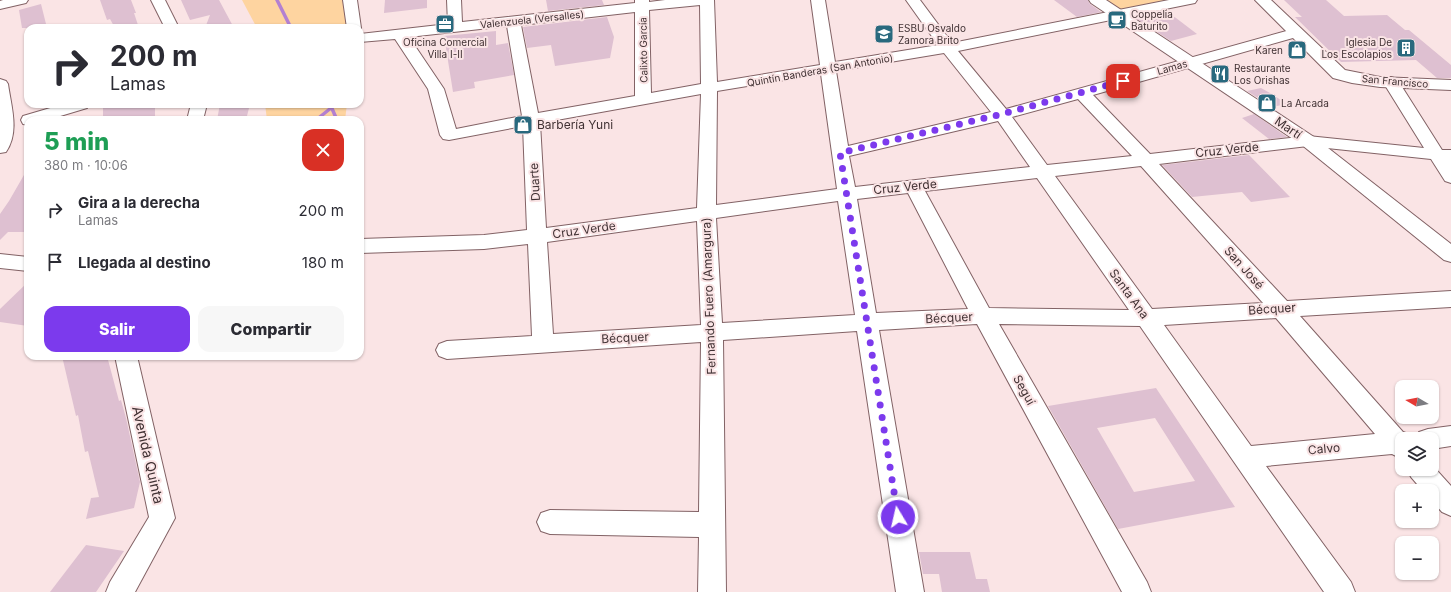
<!DOCTYPE html>
<html lang="es">
<meta charset="utf-8">
<style>
body{margin:0;font-family:Inter,sans-serif;background:#f7f7f7;color:#2b2b33;height:100vh;display:flex;flex-direction:column;font-size:15px;white-space:nowrap}
*{box-sizing:border-box;margin:0}
p{font-size:13px;color:#7c7c81}
.icon{flex:none;width:22px;height:22px;fill:none;stroke:currentColor;stroke-width:2;stroke-linecap:round;stroke-linejoin:round}
.map{position:relative;flex:1;overflow:hidden}
.drawer{position:absolute;left:24px;top:116px;width:340px;height:244px;display:flex;flex-direction:column;background:#fff;border-radius:12px;box-shadow:0 1px 3px #0004}
.drawer>*{flex:none}
.hud{position:absolute;left:24px;top:24px;width:340px;height:84px;border-radius:12px;box-shadow:0 1px 3px #0004;background:#fff;color:#2b2b33;overflow:hidden}
.needle{width:26px;rotate:280deg}
.fabs{position:absolute;left:1395px;top:380px;display:grid;gap:8px}
.fabs a{display:grid;place-items:center;width:44px;height:44px;border-radius:8px;background:#fff;box-shadow:0 1px 3px #0004;font-size:20px}
.pin{position:absolute;display:grid;place-items:center;width:34px;height:34px;color:#fff;margin:-17px;border-radius:8px;box-shadow:0 2px 6px #0006}
.me{position:absolute;width:44px;margin:-22px;rotate:351deg;stroke-linejoin:round;filter:drop-shadow(0 0 3px #0008)}
.turn{display:flex;align-items:center;gap:14px;height:84px;padding:0 20px;font-size:18px}
.turn .icon{width:52px;height:52px;stroke-width:2.5}
.turn b{display:block;font-size:28px;line-height:34px}
.round{display:grid;place-items:center;flex:none;width:42px;height:42px;border-radius:12px;background:#f7f7f7}
.overview{display:flex;align-items:center;justify-content:space-between;height:68px;padding:0 20px}
h1{font-size:24px;font-weight:800;line-height:30px;color:#1e9e55}
.cta{display:flex;gap:8px;margin-top:auto;padding:8px 20px}
.cta a{flex:1;height:46px;border-radius:12px;background:#7c3aed;color:#fff;font-size:16px;font-weight:800;line-height:46px;text-align:center}
.cta a+a{background:#f7f7f7;color:#2b2b33}
ul{padding:0;list-style:none}
li{display:flex;align-items:center;gap:12px;height:52px;padding:0 20px}
li div{flex:1}
li b{display:block;font-size:15px}
li em{font-style:normal}
.map>svg:first-child{display:block}
.green{fill:#fed4a0}
.lines{fill:none;stroke-linecap:round;stroke-linejoin:round}
.stream{stroke:#b480d1;stroke-width:3.5}
.building{fill:#dec0d1;fill-rule:evenodd}
.minor-casing{stroke:#826265;stroke-width:2}
.major-casing{stroke:#826265;stroke-width:2}
.minor{fill:#fff;fill-rule:evenodd}
.major{fill:#fff;fill-rule:evenodd}
.route{stroke:#7c3aed;stroke-width:7;stroke-dasharray:0 12.6}
.labels{text-anchor:middle;stroke-width:4;stroke-linejoin:round;paint-order:stroke}
.far-poi-label{font-size:10px;fill:#403133;stroke:#fae4e5;text-anchor:start}
.far-street-label{font-size:10px;fill:#403133;stroke:#fae4e5}
.poi-label{font-size:12px;fill:#403133;stroke:#fae4e5;text-anchor:start}
.street-label{font-size:12px;fill:#403133;stroke:#fae4e5}
.near-street-label{font-size:14px;fill:#403133;stroke:#fae4e5}
</style>
<div class="map">
<svg width="1451" height="592" viewBox="0 0 1451 592">
<rect width="100%" height="100%" fill="#fae4e5"/>
<g class="green">
<path d="M242,0H350L354,28H257Z"/>
<path d="M1110,0H1163L1166,3L1120,13L1104,1Z"/>
<path d="M265,104H347L345,120H267Z"/>
</g>
<g class="lines">
<g class="stream">
<path d="M277,0L291,28"/>
<path d="M330,104L337,120"/>
<path d="M316,120L331,108"/>
</g>
</g>
<g class="building">
<path d="M100,0H131L136,13H134L139,28H115L110,19L107,20Z"/>
<path d="M181,0H219L234,28H205L210,15L190,20Z"/>
<path d="M385,0H427V8L384,13Z"/>
<path d="M546,0H602L604,5L548,11Z"/>
<path d="M1054,0H1088L1090,4L1101,12L1077,17Z"/>
<path d="M1284,0H1326L1344,16L1387,15L1405,30H1409L1451,65V78H1437L1416,60L1341,62L1295,17H1302Z"/>
<path d="M41,4L47,28H22L19,10Z"/>
<path d="M1165,11L1176,18L1197,34L1171,41L1134,17Z"/>
<path d="M607,17L614,37L610,58L555,66L551,45L527,48L523,27Z"/>
<path d="M496,31V45L508,43L514,75L474,82L475,88L453,92L444,36Z"/>
<path d="M1261,88L1270,93L1287,104L1272,107L1247,91Z"/>
<path d="M117,104H155V119L103,120V107Z"/>
<path d="M220,104H250L246,120H217Z"/>
<path d="M1254,114L1287,137L1269,139L1242,118Z"/>
<path d="M1249,155L1290,197L1251,202L1242,192L1192,197L1162,165Z"/>
<path d="M28,168V232H8L0,240V214L9,201Z"/>
<path d="M28,282V326L0,322V309Z"/>
<path d="M62,356H107L119,401L121,400L126,418L140,482L134,508L86,519L91,498L99,497L88,451L85,452L78,415L76,416Z"/>
<path d="M1156,388L1235,507L1118,529L1048,406ZM1155,418L1195,481L1134,492L1097,428Z"/>
<path d="M86,545L124,551L96,592H50Z"/>
<path d="M919,552H970L976,579H987L990,592H942L939,574H923Z"/>
</g>
<g class="lines">
<g class="minor-casing">
<g id="minor">
<path d="M3,0H28L26,3L0,9V1Z"/>
<path d="M151,0H165L179,28H165Z"/>
<path d="M343,0H357L361,28L360,30V28H347Z"/>
<path d="M447,0H461L462,22L635,3V0H649V2L665,0H714L717,82L820,65L811,0H825L835,62L938,45L906,0H920L952,43L1169,0H1197L1195,3L1190,4L958,51L1006,109L1290,30L1295,29L1300,30L1302,33L1300,36L1093,95L1150,154L1308,136L1424,148L1383,82L1385,79L1391,77L1397,79L1442,150H1451V183L1445,181L1431,159L1308,146L1159,164L1287,301L1451,291V307L1300,316L1403,432L1411,435L1413,439H1402V459L1392,454L1266,466L1351,582L1355,592H1324L1140,326L999,324L1147,582L1151,592H1122L977,324L879,330L924,592H896L857,331L723,340L726,592H698L699,537L550,534L541,531L537,522L541,513L550,510L699,512L701,342L447,359L439,356L436,350L439,344L447,341L532,336L528,244L484,249L360,253V239L484,235L527,230L523,126L449,140L443,139L440,135L428,89L395,39L360,42V34L448,24ZM700,5L701,84L651,93L649,10ZM635,12V96L538,113L521,25ZM507,26L522,116L456,129L444,89L409,37ZM944,53L991,112L848,146L836,71ZM821,74L837,189L716,205L717,91ZM701,94L697,208L546,228L540,123ZM1078,99L1132,156L1047,165L1012,117ZM998,121L1030,167L855,187L849,156ZM1141,166L1263,303L1152,309L1055,176ZM1037,178L1129,310L989,308L925,191ZM908,193L968,309L876,313L857,199ZM838,201L855,315L722,323L716,218ZM697,221L701,325L553,334L547,242ZM1276,318L1375,434L1251,446L1164,325Z"/>
<path d="M0,79L6,81L8,84C11,106 20,132 6,152L0,153Z"/>
<path d="M64,104H89L87,108L47,120H28V125L23,124L21,120L23,116Z"/>
<path d="M191,104H207L203,120H187Z"/>
<path d="M0,254L28,257V271L0,268Z"/>
<path d="M115,356H137L175,518L135,592H106L110,582L149,517Z"/>
<path d="M1451,426V446L1432,449V439H1416L1419,432L1428,429Z"/>
<path d="M1432,465L1451,486V516L1442,512L1432,501V491H1423L1411,477L1407,469H1432Z"/>
</g>
</g>
<g class="major-casing">
<g id="major">
<path d="M1089,0H1106L1314,137L1451,244V262L1444,260L1302,145L1091,3Z"/>
<path d="M1255,0H1271L1345,70L1380,77L1451,80V90L1380,87L1352,83L1333,78Z"/>
</g>
</g>
<use href="#minor" class="minor"/>
<use href="#major" class="major"/>
</g>
<g class="lines">
<path class="route" d="M898,517L840,153L1002,114L1123,81"/>
</g>
<defs>
<g id="cafe-square" transform="scale(1)"><rect x="-9" y="-9" width="18" height="18" rx="4" fill="#29697e" stroke="#fae4e5"/><path d="M-5.5-4.5H6V0H3Q3 3.5 0 3.5H-2.5Q-5.5 3.5-5.5 0ZM3-3.2v2h1.7v-2ZM-6 4.5H4V6H-6Z" fill="#fff"/></g>
<g id="office-square" transform="scale(1)"><rect x="-9" y="-9" width="18" height="18" rx="4" fill="#29697e" stroke="#fae4e5"/><path d="M-6-3h4V-5.5h4V-3h4V5H-6ZM-1-4.5V-3h2v-1.5ZM-6 0V1H6V0Z" fill="#fff"/></g>
<g id="school-square" transform="scale(1)"><rect x="-9" y="-9" width="18" height="18" rx="4" fill="#29697e" stroke="#fae4e5"/><path d="M0-5L7-2L0 1L-7-2ZM-4 1L0 2.5L4 1V4Q0 6-4 4Z" fill="#fff"/></g>
<g id="building-square" transform="scale(1)"><rect x="-9" y="-9" width="18" height="18" rx="4" fill="#29697e" stroke="#fae4e5"/><path d="M-4-6H4V6H1V3H-1V6H-4ZM-2.5-4.3h1.7v1.8h-1.7ZM.8-4.3h1.7v1.8H.8ZM-2.5-1h1.7V.8h-1.7ZM.8-1h1.7V.8H.8Z" fill="#fff"/></g>
<g id="shop-square" transform="scale(1)"><rect x="-9" y="-9" width="18" height="18" rx="4" fill="#29697e" stroke="#fae4e5"/><path d="M-5-2.5h2.3a2.7 3.5 0 0 1 5.4 0H5L5.5 6h-11ZM-1.5-2.5h3a1.5 2.3 0 0 0-3 0Z" fill="#fff"/></g>
<g id="restaurant-square" transform="scale(1)"><rect x="-9" y="-9" width="18" height="18" rx="4" fill="#29697e" stroke="#fae4e5"/><path d="M-5-6h1v4h1v-4h1v4h1v-4h1v5L-1.5 .5V6h-2V.5L-5-1ZM5-6V6H3V1.5H1.5Q1.5-4 5-6Z" fill="#fff"/></g>
</defs>
<g fill-rule="evenodd">
<use href="#cafe-square" x="1117" y="20"/>
<use href="#office-square" x="445" y="24"/>
<use href="#school-square" x="884" y="34"/>
<use href="#building-square" x="1406" y="48"/>
<use href="#shop-square" x="1297" y="50"/>
<use href="#restaurant-square" x="1220" y="74"/>
<use href="#shop-square" x="1267" y="103"/>
<use href="#shop-square" x="523" y="125"/>
</g>
<g class="labels">
<g class="far-poi-label">
<text x="1131" y="18">Coppelia<tspan x="1131" dy="12">Baturito</tspan></text>
<text x="898" y="32">ESBU Osvaldo<tspan x="898" dy="12">Zamora Brito</tspan></text>
<text x="445" y="46" text-anchor="middle">Oficina Comercial<tspan x="445" dy="12">Villa I-II</tspan></text>
<text x="1392" y="46" text-anchor="end">Iglesia De<tspan x="1392" dy="12">Los Escolapios</tspan></text>
<text x="1283" y="54" text-anchor="end">Karen</text>
<text x="1234" y="72">Restaurante<tspan x="1234" dy="12">Los Orishas</tspan></text>
<text x="1281" y="107">La Arcada</text>
</g>
<g class="far-street-label">
<text transform="translate(532 19) rotate(-6)" y="4">Valenzuela (Versalles)</text>
<text transform="translate(643 50) rotate(-91)" y="4">Calixto García</text>
<text transform="translate(1172 67) rotate(-16)" y="4">Lamas</text>
<text transform="translate(820 70) rotate(-10)" y="4">Quintín Banderas (San Antonio)</text>
<text transform="translate(1395 81) rotate(5)" y="4">San Francisco</text>
</g>
<g class="poi-label">
<text x="537" y="129">Barbería Yuni</text>
</g>
<g class="street-label">
<text transform="translate(1288 128) rotate(34)" y="4">Martí</text>
<text transform="translate(1227 150) rotate(-6)" y="4">Cruz Verde</text>
<text transform="translate(535 182) rotate(-93)" y="4">Duarte</text>
<text transform="translate(905 187) rotate(-6)" y="4">Cruz Verde</text>
<text transform="translate(584 230) rotate(-8)" y="4">Cruz Verde</text>
<text transform="translate(1244 268) rotate(48)" y="4">San José</text>
<text transform="translate(1129 294) rotate(54)" y="4">Santa Ana</text>
<text transform="translate(709 296) rotate(-92)" y="4">Fernando Fuero (Amargura)</text>
<text transform="translate(1272 309) rotate(-4)" y="4">Bécquer</text>
<text transform="translate(949 318) rotate(-3)" y="4">Bécquer</text>
<text transform="translate(625 338) rotate(-3)" y="4">Bécquer</text>
<text transform="translate(1024 390) rotate(61)" y="4">Seguí</text>
<text transform="translate(1324 449) rotate(-5)" y="4">Calvo</text>
</g>
<g class="near-street-label">
<text transform="translate(148 455) rotate(77)" y="5">Avenida Quinta</text>
</g>
</g>
</svg>
<div class="fabs">
<a><svg class="needle" viewBox="-14 -14 28 28"><path d="M0-13l5 13h-10z" fill="#e53935"/><path d="M0 13l5-13h-10z" fill="#7c7c81"/></svg></a>
<a><svg class="icon" aria-label="layers" viewBox="0 0 24 24"><path d="M12 4l9 5-9 5-9-5zM3 14l9 5 9-5"/></svg></a>
<a>+</a>
<a>−</a>
</div>
<div class="pin" style="left:1123px;top:81px;background:#d93025"><svg class="icon" aria-label="arrive" viewBox="0 0 24 24"><path d="M6 21V4h12l-3 4 3 4H6"/></svg></div>
<svg class="me" style="left:898px;top:517px" viewBox="-20 -20 40 40"><circle r="17" fill="#7c3aed" stroke="#fff" stroke-width="3"/><path d="M0-11L8 9 0 5-8 9z" fill="#fff"/></svg>
<div class="hud">
<div class="turn"><svg class="icon" aria-label="right" viewBox="0 0 24 24"><path d="M7 20v-9h11M14 6l5 5-5 5"/></svg><div><b>200 m</b>Lamas</div></div>
</div>
<section class="drawer">
<div class="overview"><div><h1>5 min</h1><p>380 m · 10:06</p></div><a class="round" style="background:#d93025;color:#fff"><svg class="icon" aria-label="close" viewBox="0 0 24 24"><path d="M6 6l12 12M18 6L6 18"/></svg></a></div>
<ul>
<li><svg class="icon" aria-label="right" viewBox="0 0 24 24"><path d="M7 20v-9h11M14 6l5 5-5 5"/></svg><div><b>Gira a la derecha</b><p>Lamas</p></div><em>200 m</em></li>
<li><svg class="icon" aria-label="arrive" viewBox="0 0 24 24"><path d="M6 21V4h12l-3 4 3 4H6"/></svg><div><b>Llegada al destino</b></div><em>180 m</em></li>
</ul>
<div class="cta"><a>Salir</a><a>Compartir</a></div>
</section>
</div>
